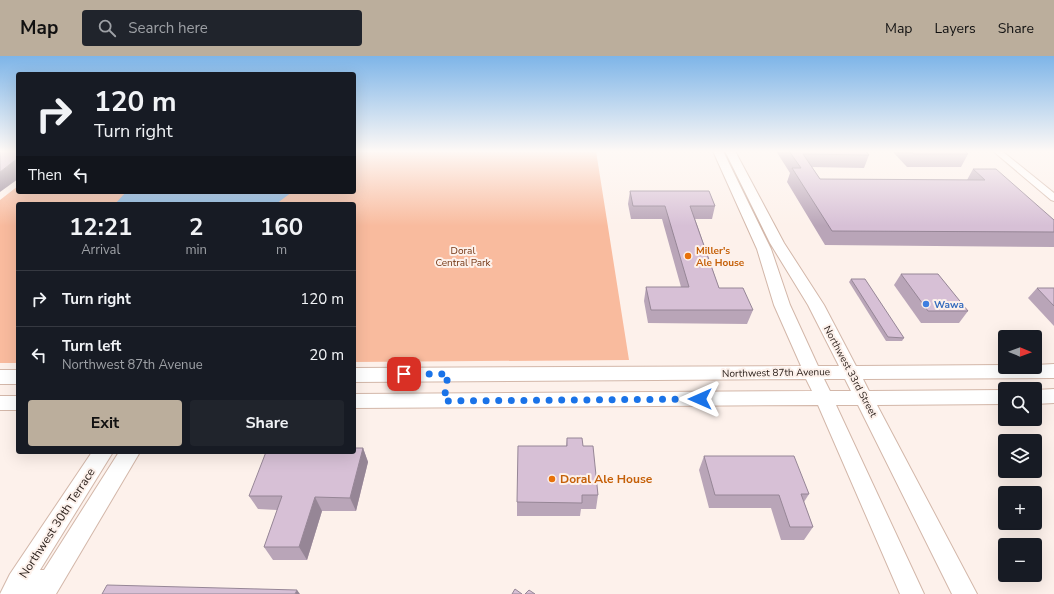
<!DOCTYPE html>
<meta charset="utf-8">
<style>
body{margin:0;font-family:"Nunito Sans",sans-serif;background:#20242c;color:#f1f3f6;height:100vh;display:flex;flex-direction:column;font-size:15px;white-space:nowrap}
*{box-sizing:border-box;margin:0}
p{font-size:13px;color:#9ea1a6}
.icon{flex:none;width:22px;height:22px;fill:none;stroke:currentColor;stroke-width:2;stroke-linecap:round;stroke-linejoin:round}
.map{position:relative;flex:1;overflow:hidden}
.details{position:absolute;left:16px;top:146px;width:340px;height:252px;display:flex;flex-direction:column;background:#171b24;border-radius:4px;box-shadow:0 4px 16px #0002}
.details>*{flex:none}
.guide{position:absolute;left:16px;top:16px;width:340px;height:122px;border-radius:4px;box-shadow:0 4px 16px #0002;background:#171b24;color:#f1f3f6;overflow:hidden}
.needle{width:26px;rotate:91deg}
.fabs{position:absolute;left:998px;top:274px;display:grid;gap:8px}
.fabs a{display:grid;place-items:center;width:44px;height:44px;border-radius:4px;background:#171b24;box-shadow:0 4px 16px #0002;font-size:20px}
.pin{position:absolute;display:grid;place-items:center;width:34px;height:34px;color:#fff;margin:-17px;border-radius:8px;box-shadow:0 2px 6px #0006}
.me{position:absolute;width:44px;margin:-22px;rotate:270deg;stroke-linejoin:round;filter:drop-shadow(0 0 3px #0008)}
.turn{display:flex;align-items:center;gap:14px;height:84px;padding:0 12px;font-size:18px}
.turn .icon{width:52px;height:52px;stroke-width:2.5}
.turn b{display:block;font-size:28px;line-height:34px}
.then{display:flex;align-items:center;height:38px;padding:0 12px;background:#0003;gap:8px;font-size:15px}
.eta{display:flex;justify-content:space-evenly;align-items:center;height:68px;text-align:center}
.eta b{font-size:24px;font-weight:700;line-height:28px}
.button{display:flex;gap:8px;margin-top:auto;padding:8px 12px}
.button a{flex:1;height:46px;border-radius:4px;background:#bbae9c;color:#111;font-size:16px;font-weight:700;line-height:46px;text-align:center}
.button a+a{background:#20242c;color:#f1f3f6}
ul{padding:0;list-style:none}
li{display:flex;align-items:center;gap:12px;height:56px;padding:0 12px;border-top:1px solid #363941}
li div{flex:1}
li b{display:block;font-size:15px}
li em{font-style:normal}
header{display:flex;align-items:center;gap:24px;box-sizing:border-box;height:56px;padding:0 20px;background:#bbae9c;color:#111}
header strong{font-size:19px}
nav{display:flex;gap:22px;margin-inline-start:auto;font-size:14px}
.search{width:280px;height:36px;background:#20242c;display:flex;align-items:center;gap:10px;box-sizing:border-box;padding:0 14px;border-radius:4px;color:#9ea1a6;font-size:15px}
.map>svg:first-child{display:block}
.green{fill:#f9bb9e}
.water{fill:#7fb6e8}
.lines{fill:none;stroke-linecap:round;stroke-linejoin:round}
.street-casing{stroke:#d3b7a9;stroke-width:2}
.secondary-casing{stroke:#d3b7a9;stroke-width:2}
.street{fill:#fff;fill-rule:evenodd}
.secondary{fill:#fff;fill-rule:evenodd}
.wall{fill:#b9a5b8}
.shaded-wall{fill:#968696}
.building{fill:#d7c0d6;stroke:#968696}
.route{stroke:#1a73e8;stroke-width:7;stroke-dasharray:0 12.6}
.food-dot{fill:#e8710a;stroke:#fdf1eb;stroke-width:1.5}
.shop-dot{fill:#3f7fe0;stroke:#fdf1eb;stroke-width:1.5}
.labels{text-anchor:middle;stroke-width:4;stroke-linejoin:round;paint-order:stroke}
.park-label{font-size:10px;fill:#743613;stroke:#fdf1eb}
.food-label{font-size:10px;font-weight:bold;fill:#c56008;stroke:#fdf1eb;text-anchor:start}
.shop-label{font-size:10px;font-weight:bold;fill:#366cbe;stroke:#fdf1eb;text-anchor:start}
.street-label{font-size:10px;fill:#261b16;stroke:#fdf1eb}
.near-food-label{font-size:12px;font-weight:bold;fill:#c56008;stroke:#fdf1eb;text-anchor:start}
.near-street-label{font-size:12px;fill:#261b16;stroke:#fdf1eb}
</style>
<header>
<strong>Map</strong>
<div class="search"><svg class="icon" aria-label="search" viewBox="0 0 24 24"><circle cx="10" cy="10" r="6"/><path d="M15 15l6 6"/></svg>Search here</div>
<nav><a>Map</a><a>Layers</a><a>Share</a></nav>
</header>
<div class="map">
<svg width="1054" height="538" viewBox="0 0 1054 538">
<rect width="100%" height="100%" fill="#fdf1eb"/>
<path class="green" d="M354,95H596L629,304L354,306V148H18V307H0V144L18,130V136H354Z"/>
<path class="water" d="M126,136H292L276,148H115Z"/>
<g class="lines">
<g class="street-casing">
<path id="street" d="M993,95H1002L1054,137V145L1051,144Z"/>
</g>
<g class="secondary-casing">
<g id="secondary">
<path d="M713,95H723L771,193L790,249L818,310H839L808,249L770,187L725,95H735L784,187L824,249L856,310L1005,309V311H1035V309L1054,308V322L863,323L869,335L1005,334V348L877,349L977,538H952L858,349H836L924,538H900L818,349L354,352V338L812,335L806,323L354,326V312L801,310L774,249L757,193ZM824,323H845L851,335H830Z"/>
<rect x="0" y="314" width="18" height="14"/>
<path d="M1054,333V347L1035,348V334Z"/>
<rect x="0" y="340" width="18" height="14"/>
<path d="M92,396H113L40,514H44L119,396H140L56,538H0L10,518Z"/>
</g>
</g>
<use href="#street" class="street"/>
<use href="#secondary" class="secondary"/>
</g>
<g class="wall">
<path d="M776,95H866L869,99L864,112L812,111L820,123L967,124L973,113L1054,164V191L825,189L787,126L790,117Z"/>
<path d="M892,95H965L968,98L961,111H907Z"/>
<path d="M630,135L715,150L712,163H695L719,232L753,254L747,268L648,267L644,245L646,231H681L662,163H631L628,148Z"/>
<path d="M901,218L968,255L959,267H921L894,229Z"/>
<path d="M851,223L904,282L902,285H886L849,226Z"/>
<path d="M1037,232H1054V270L1028,242Z"/>
<path d="M567,382L583,390L598,439L596,453H581L580,460H517V446L566,390Z"/>
<path d="M363,392L368,406L356,455H322L307,504H273L264,491L277,454L258,453L249,440Z"/>
<path d="M704,400L809,438L804,446L813,471L804,484H781L771,452H709L699,414Z"/>
</g>
<g class="shaded-wall">
<path d="M18,102V123L0,136V116Z"/>
<path d="M363,392L368,406L356,455L350,442Z"/>
<path d="M315,441L322,455L307,504L299,491Z"/>
<path d="M297,534L300,538H295Z"/>
</g>
<g class="building">
<path d="M0,95H18V102L0,116Z"/>
<path d="M789,95H866L869,99L803,98L820,123L985,124L973,113H996L1054,164V176L832,175L792,112H801Z"/>
<path d="M910,95H965L968,98H914Z"/>
<path d="M630,135H709L715,150H690L719,232H743L753,254H651L646,231H689L665,150H633Z"/>
<path d="M901,218H938L968,255H928Z"/>
<path d="M851,223H865L904,282L888,281Z"/>
<path d="M1037,232H1054V250Z"/>
<path d="M567,382H582L583,390H593L598,439H582V447L517,446L518,390H567Z"/>
<path d="M354,392H363L350,442L315,441L299,491H264L282,440H249L266,396H354Z"/>
<path d="M704,400H794L809,438H801L813,471H790L779,439H715Z"/>
<path d="M107,529L297,534L295,538H102Z"/>
<path d="M515,533L522,538H512Z"/>
<path d="M529,534L535,538H525Z"/>
</g>
<linearGradient id="sky" x2="0" y2="1"><stop stop-color="#7eb5e8"/><stop offset="0.56" stop-color="#fef9f6"/><stop offset="1" stop-color="#fef9f6" stop-opacity="0"/></linearGradient>
<rect width="1054" height="170" fill="url(#sky)"/>
<g class="lines">
<path class="route" d="M404,318H448L444,345L700,343"/>
</g>
<g class="food-dot">
<circle cx="688" cy="200" r="4"/>
<circle cx="552" cy="423" r="4"/>
</g>
<circle class="shop-dot" cx="926" cy="248" r="4"/>
<g class="labels">
<g class="park-label">
<text x="463" y="198">Doral<tspan x="463" dy="12">Central Park</tspan></text>
</g>
<g class="food-label">
<text x="696" y="198">Miller's<tspan x="696" dy="12">Ale House</tspan></text>
</g>
<g class="shop-label">
<text x="934" y="252">Wawa</text>
</g>
<g class="street-label">
<text transform="translate(851 315) rotate(62)" y="4">Northwest 33rd Street</text>
<text transform="translate(776 316) rotate(-1)" y="4">Northwest 87th Avenue</text>
</g>
<g class="near-food-label">
<text x="560" y="427">Doral Ale House</text>
</g>
<g class="near-street-label">
<text transform="translate(57 467) rotate(-57)" y="4">Northwest 30th Terrace</text>
</g>
</g>
</svg>
<div class="fabs">
<a><svg class="needle" viewBox="-14 -14 28 28"><path d="M0-13l5 13h-10z" fill="#e53935"/><path d="M0 13l5-13h-10z" fill="#9ea1a6"/></svg></a>
<a><svg class="icon" aria-label="search" viewBox="0 0 24 24"><circle cx="10" cy="10" r="6"/><path d="M15 15l6 6"/></svg></a>
<a><svg class="icon" aria-label="layers" viewBox="0 0 24 24"><path d="M12 4l9 5-9 5-9-5zM3 14l9 5 9-5"/></svg></a>
<a>+</a>
<a>−</a>
</div>
<div class="pin" style="left:404px;top:318px;background:#d93025"><svg class="icon" aria-label="arrive" viewBox="0 0 24 24"><path d="M6 21V4h12l-3 4 3 4H6"/></svg></div>
<svg class="me" style="left:700px;top:343px" viewBox="-20 -20 40 40"><path d="M0-17L14 15 0 8-14 15z" fill="#1a73e8" stroke="#fff" stroke-width="4"/></svg>
<div class="guide">
<div class="turn"><svg class="icon" aria-label="right" viewBox="0 0 24 24"><path d="M7 20v-9h11M14 6l5 5-5 5"/></svg><div><b>120 m</b>Turn right</div></div>
<div class="then">Then<svg class="icon" aria-label="left" viewBox="0 0 24 24"><path d="M17 20v-9H6M10 6l-5 5 5 5"/></svg></div>
</div>
<section class="details">
<div class="eta">
<div><b>12:21</b><p>Arrival</p></div>
<div><b>2</b><p>min</p></div>
<div><b>160</b><p>m</p></div>
</div>
<ul>
<li><svg class="icon" aria-label="right" viewBox="0 0 24 24"><path d="M7 20v-9h11M14 6l5 5-5 5"/></svg><div><b>Turn right</b></div><em>120 m</em></li>
<li><svg class="icon" aria-label="left" viewBox="0 0 24 24"><path d="M17 20v-9H6M10 6l-5 5 5 5"/></svg><div><b>Turn left</b><p>Northwest 87th Avenue</p></div><em>20 m</em></li>
</ul>
<div class="button"><a>Exit</a><a>Share</a></div>
</section>
</div>
